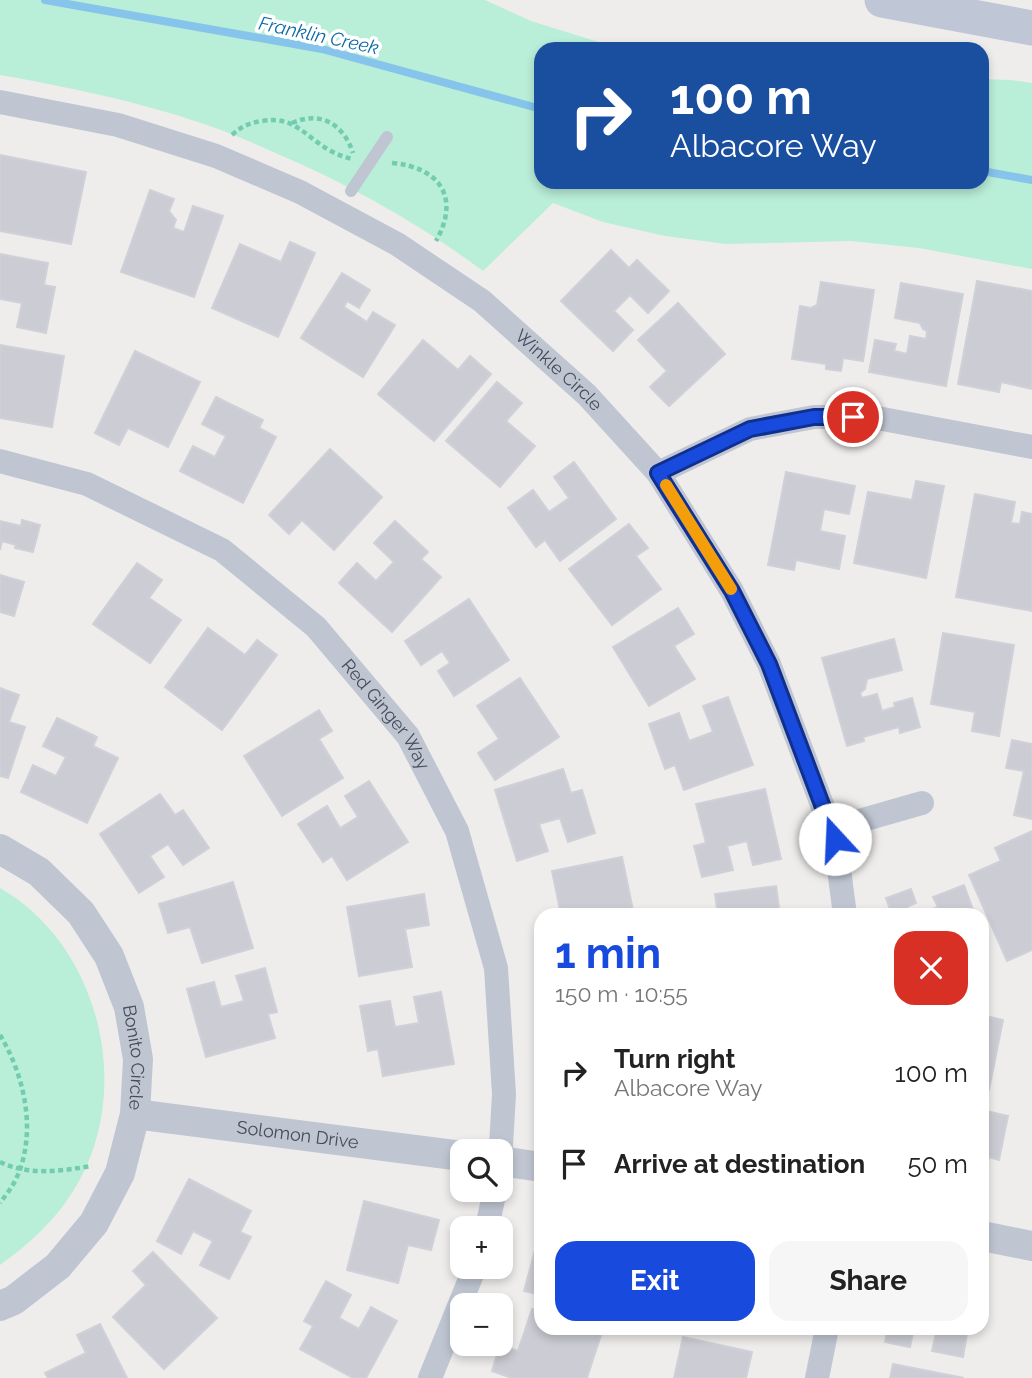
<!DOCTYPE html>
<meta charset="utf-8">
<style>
body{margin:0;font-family:Raleway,sans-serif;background:#f6f6f6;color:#222;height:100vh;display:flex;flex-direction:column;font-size:26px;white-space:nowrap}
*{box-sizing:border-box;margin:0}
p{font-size:23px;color:#767676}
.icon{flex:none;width:38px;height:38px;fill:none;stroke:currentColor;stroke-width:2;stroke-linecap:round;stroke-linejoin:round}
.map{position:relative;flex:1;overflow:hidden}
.side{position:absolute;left:534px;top:908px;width:455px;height:427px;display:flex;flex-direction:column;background:#fff;border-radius:21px;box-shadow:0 4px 10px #0003}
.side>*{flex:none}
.banner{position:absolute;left:534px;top:42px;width:455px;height:147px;border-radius:21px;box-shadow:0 4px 10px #0003;background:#1a4fa0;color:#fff;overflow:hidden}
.fabs{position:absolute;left:450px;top:1139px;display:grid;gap:14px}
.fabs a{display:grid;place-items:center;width:63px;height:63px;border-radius:14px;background:#fff;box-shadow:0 4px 10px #0003;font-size:35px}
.pin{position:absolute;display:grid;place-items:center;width:60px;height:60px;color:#fff;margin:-30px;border:4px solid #fff;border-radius:50%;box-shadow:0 2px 7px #0007}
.me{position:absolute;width:77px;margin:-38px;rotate:340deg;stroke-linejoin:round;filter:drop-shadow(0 0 5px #0008)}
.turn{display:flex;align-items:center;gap:24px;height:147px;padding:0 21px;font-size:32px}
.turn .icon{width:91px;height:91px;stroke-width:2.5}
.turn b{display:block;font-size:49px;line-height:60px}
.round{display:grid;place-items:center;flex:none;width:74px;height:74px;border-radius:21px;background:#f6f6f6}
.head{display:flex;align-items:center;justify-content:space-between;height:119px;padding:0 21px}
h1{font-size:42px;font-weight:700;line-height:52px;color:#184add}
.primary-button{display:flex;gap:14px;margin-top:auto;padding:14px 21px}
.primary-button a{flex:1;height:80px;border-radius:21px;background:#184add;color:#fff;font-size:28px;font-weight:700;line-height:80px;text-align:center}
.primary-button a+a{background:#f6f6f6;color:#222}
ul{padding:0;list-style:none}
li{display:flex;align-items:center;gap:21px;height:91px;padding:0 21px}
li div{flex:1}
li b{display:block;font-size:26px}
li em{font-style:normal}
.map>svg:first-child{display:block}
.green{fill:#b9eed8}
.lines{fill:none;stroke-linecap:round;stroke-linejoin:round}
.stream{stroke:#86c4eb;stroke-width:8}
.building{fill:#cccdd4;stroke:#d0d1d8;stroke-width:2}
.path{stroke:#72ccb0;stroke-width:4.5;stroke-dasharray:5 3.5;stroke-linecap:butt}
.service{stroke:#bfc6d2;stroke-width:12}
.minor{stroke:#bfc6d2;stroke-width:24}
.tertiary{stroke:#bfc6d2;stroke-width:30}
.secondary{stroke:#bfc6d6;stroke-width:35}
.route-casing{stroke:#103090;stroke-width:18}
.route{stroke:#184add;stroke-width:12}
.slow{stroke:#f59e0b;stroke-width:12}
.labels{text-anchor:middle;stroke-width:7;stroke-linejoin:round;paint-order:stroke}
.street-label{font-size:18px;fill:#454c5a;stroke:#fff}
.water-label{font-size:19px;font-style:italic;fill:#0c69a6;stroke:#fff}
</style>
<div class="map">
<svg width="1032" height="1378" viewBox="0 0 1032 1378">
<rect width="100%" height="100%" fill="#efedec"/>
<g class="green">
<path d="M0,0H485L531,21L621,49H541V182H982V79L1010,80L1032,83V269L919,248L851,241L726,244L665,236L603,222L553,203L483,271C420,224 352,186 280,155C254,143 228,132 201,123C136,101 68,87 0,75Z"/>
<path d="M0,888C91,940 128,1065 89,1160C71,1205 38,1238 0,1265Z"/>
</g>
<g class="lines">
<g class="stream">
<path d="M45,0L322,49L541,109"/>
<path d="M982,171L1032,180"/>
</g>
</g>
<g class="building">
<path d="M0,155L86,172L71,244L0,231Z"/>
<path d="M150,190L174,199L169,211L176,220L173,228L184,232L193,206L223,216L194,297L121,272Z"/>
<path d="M290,242L315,253L278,337L212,308L240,244L281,262Z"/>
<path d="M611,250L629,268L637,260L669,291L648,313L630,295L614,311L633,330L613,351L561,301Z"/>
<path d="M0,254L48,263L44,285L55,287L46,333L17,327L22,303L0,299Z"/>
<path d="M342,273L370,290L359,308L347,301L344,307L367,322L373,312L395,325L363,377L301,338Z"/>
<path d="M977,281L1032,291V389L1001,382L999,392L958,384Z"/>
<path d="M821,282L874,290L863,361L843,358L841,371L826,369V364L792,359L800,306L811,308L817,305Z"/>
<path d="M901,283L963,294L946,386L869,372L875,340L896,344L894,351L907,354L910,336L926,339L927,331L923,329L920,323L895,318Z"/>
<path d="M678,303L725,354L669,406L650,387L667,371L638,340Z"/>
<path d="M423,340L458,370L470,356L491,374L434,441L378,394Z"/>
<path d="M0,345L64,356L52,427L0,418Z"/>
<path d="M135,351L200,382L168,447L128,428L119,445L95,433Z"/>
<path d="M497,382L522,403L506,421L535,446L500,487L446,441Z"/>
<path d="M216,397L263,420L259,428L276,437L243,503L180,471L193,446L215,457L226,436L202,424Z"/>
<path d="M330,449L382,497L334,550L302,520L289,534L269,515Z"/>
<path d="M574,462L616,519L560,561L545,540L536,547L508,508L533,490L549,512L569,498L554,477Z"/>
<path d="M786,472L855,486L849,514L824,509L820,531L845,536L839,569L796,560L794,570L768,565Z"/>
<path d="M916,481L944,486L926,578L854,563L868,492L912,500Z"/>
<path d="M975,494L1015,502L1011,523L1020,524L1022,512L1032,514V611L956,597Z"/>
<path d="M22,520L40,525L33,552L15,548L16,545L2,541L0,550V521L21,526Z"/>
<path d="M395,521L428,552L421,559L441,577L392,632L339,583L357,563L376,581L394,562L374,543Z"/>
<path d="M629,524L648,548L636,556L661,589L612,625L569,569Z"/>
<path d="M137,563L162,580L149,598L181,620L150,663L93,624Z"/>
<path d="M0,575L24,582L14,616L0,612Z"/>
<path d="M469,599L509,660L454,696L438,671L450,663L442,651L421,665L405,641Z"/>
<path d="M678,608L694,634L674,646L695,679L649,706L613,647Z"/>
<path d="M208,628L245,655L257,640L277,655L222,730L165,687Z"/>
<path d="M943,633L1014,645L999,736L972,731L975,712L931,704Z"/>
<path d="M894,639L902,670L867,679L865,689L860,693L862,698L877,694L882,711L895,707L894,703L912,698L920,727L900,733L899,727L863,737L864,741L847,746L822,658Z"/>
<path d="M520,678L559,737L495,780L478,753L499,739L477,706Z"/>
<path d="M0,688L19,695L9,722L25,727L8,778L0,776Z"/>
<path d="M728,697L753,765L684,790L675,765L665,769L649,724L679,713L689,741L713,732L703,706Z"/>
<path d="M319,710L332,731L319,739L343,778L282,816L244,756Z"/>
<path d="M57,718L97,737L93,746L118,758L87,823L21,792L33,765L56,776L66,757L43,746Z"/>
<path d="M1012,740L1032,744V819L1014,815L1024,771L1006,768Z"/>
<path d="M563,769L571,793L582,790L595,833L568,842L560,818L539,824L548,851L517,861L495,790Z"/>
<path d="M369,781L408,842L347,880L332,856L323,862L298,824L327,806L340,828L358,817L345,796Z"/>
<path d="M765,789L781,859L753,865L747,841L727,846L733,870L702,877L694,846L706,843L696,804Z"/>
<path d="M160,794L175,815L183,810L209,848L183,865L168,844L150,856L164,877L139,893L100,834Z"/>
<path d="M1032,831V950L1007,961L969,875L1001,861L995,848Z"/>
<path d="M622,857L634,915H561L552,871Z"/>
<path d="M233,882L253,948L202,963L190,927L168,933L159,904Z"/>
<path d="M964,885L975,915H916L938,907L933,897Z"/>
<path d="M776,886L780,915H718L715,894Z"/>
<path d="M911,889L916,903L907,907L910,915H892L886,898Z"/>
<path d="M424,894L429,925L405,929L412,967L359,976L347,907Z"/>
<path d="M265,968L277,1012L268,1014L275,1038L206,1057L187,989L214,982L221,1007L244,1001L236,976Z"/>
<path d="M441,992L454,1064L383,1076L378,1049L368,1051L360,1006L390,1001L395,1027L419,1023L414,997Z"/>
<path d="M982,1015L1003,1020L989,1090L982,1089Z"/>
<path d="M982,1110L1008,1116L999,1160L989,1157L984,1183L982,1182Z"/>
<path d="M189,1179L251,1211L240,1232L251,1237L229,1279L200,1265L213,1241L193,1231L181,1254L157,1241Z"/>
<path d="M364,1201L439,1220L431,1250L408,1245L398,1283L347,1270Z"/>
<path d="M541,1228V1295L524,1291Z"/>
<path d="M153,1252L217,1318L164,1369L113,1317L146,1285L133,1271Z"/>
<path d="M326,1281L351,1295L339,1318L359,1329L371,1307L397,1321L366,1378H353L300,1349L313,1326L304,1321Z"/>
<path d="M532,1309L541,1312V1328H589L602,1332L587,1378H512L492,1371L500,1345L518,1351Z"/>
<path d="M100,1324L127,1378H48L45,1373L86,1353L77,1335Z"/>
<path d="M888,1328H914L910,1347L885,1342Z"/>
<path d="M937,1328H968L963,1357L932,1351Z"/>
<path d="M683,1337L752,1352L746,1378H674Z"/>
<path d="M893,1364L964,1378H890Z"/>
</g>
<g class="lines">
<g class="path">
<path d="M292,123C321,110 344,125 353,153"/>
<path d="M232,135C242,126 249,123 262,121C295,115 306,138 331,151C338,155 345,157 352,159"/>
<path d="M392,163C439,167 461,197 436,241"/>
<path d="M0,1035C25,1076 38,1135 15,1181C11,1189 5,1196 0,1203"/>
<path d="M0,1162C30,1176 60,1171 92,1166"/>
</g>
<path class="service" d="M351,191L387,137"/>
<g class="minor">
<path id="s1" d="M0,102L118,125L216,156L300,192L397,244L482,301L587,395L658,473L732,591L769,664L835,839L845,915"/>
<path id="s2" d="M0,461L87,484L222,550L316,627L408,736L457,831L496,968L504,1094L500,1163"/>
<path d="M658,473L750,429L814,417H872L1032,447"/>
<path d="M831,829L922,803"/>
<path d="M487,1228L495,1190"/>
<path d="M430,1378L475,1267"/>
<path d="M817,1378L827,1328"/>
</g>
<g class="tertiary">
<path id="s3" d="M0,849L39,872L81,913L109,956L129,1007L138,1059L135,1114L120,1173L94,1223L58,1266L14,1300L0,1306"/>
<path id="s4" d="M135,1114L462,1156"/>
<path d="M500,1161L541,1167"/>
<path d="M982,1236L1032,1246"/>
</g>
<path class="secondary" d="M882,0L1032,28"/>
</g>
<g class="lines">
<g class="route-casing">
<path id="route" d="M835,839L769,664L732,591L658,473L750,429L814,417H853"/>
</g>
<use href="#route" class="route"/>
<path class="slow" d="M666,485L731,589"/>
</g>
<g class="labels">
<g class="street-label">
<text dy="6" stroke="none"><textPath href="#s1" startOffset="630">Winkle Circle</textPath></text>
<text dy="6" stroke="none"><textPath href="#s2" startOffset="474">Red Ginger Way</textPath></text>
<text dy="6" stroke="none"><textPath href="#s3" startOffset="261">Bonito Circle</textPath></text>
<text dy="6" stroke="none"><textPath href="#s4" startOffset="164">Solomon Drive</textPath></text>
</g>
<g class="water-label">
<text transform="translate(319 35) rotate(12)" y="7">Franklin Creek</text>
</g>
</g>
</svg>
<div class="fabs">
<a><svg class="icon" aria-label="search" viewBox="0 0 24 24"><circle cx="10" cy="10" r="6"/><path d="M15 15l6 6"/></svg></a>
<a>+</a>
<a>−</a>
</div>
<div class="pin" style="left:853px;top:417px;background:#d93025"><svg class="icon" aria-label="arrive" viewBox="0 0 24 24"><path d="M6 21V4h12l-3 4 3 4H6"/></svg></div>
<svg class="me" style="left:835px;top:839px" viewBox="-20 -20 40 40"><circle r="19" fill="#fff"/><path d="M0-13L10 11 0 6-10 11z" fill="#184add"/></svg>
<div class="banner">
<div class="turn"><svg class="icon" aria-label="right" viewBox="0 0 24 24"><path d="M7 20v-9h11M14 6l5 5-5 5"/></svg><div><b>100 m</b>Albacore Way</div></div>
</div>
<section class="side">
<div class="head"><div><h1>1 min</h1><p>150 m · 10:55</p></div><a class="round" style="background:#d93025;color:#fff"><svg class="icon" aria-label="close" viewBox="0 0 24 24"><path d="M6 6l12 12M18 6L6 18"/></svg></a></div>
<ul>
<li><svg class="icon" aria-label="right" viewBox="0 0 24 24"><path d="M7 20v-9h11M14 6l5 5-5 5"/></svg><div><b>Turn right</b><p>Albacore Way</p></div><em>100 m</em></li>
<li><svg class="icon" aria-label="arrive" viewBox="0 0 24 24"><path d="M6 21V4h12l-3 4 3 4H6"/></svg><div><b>Arrive at destination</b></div><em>50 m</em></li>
</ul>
<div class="primary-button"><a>Exit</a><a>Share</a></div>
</section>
</div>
